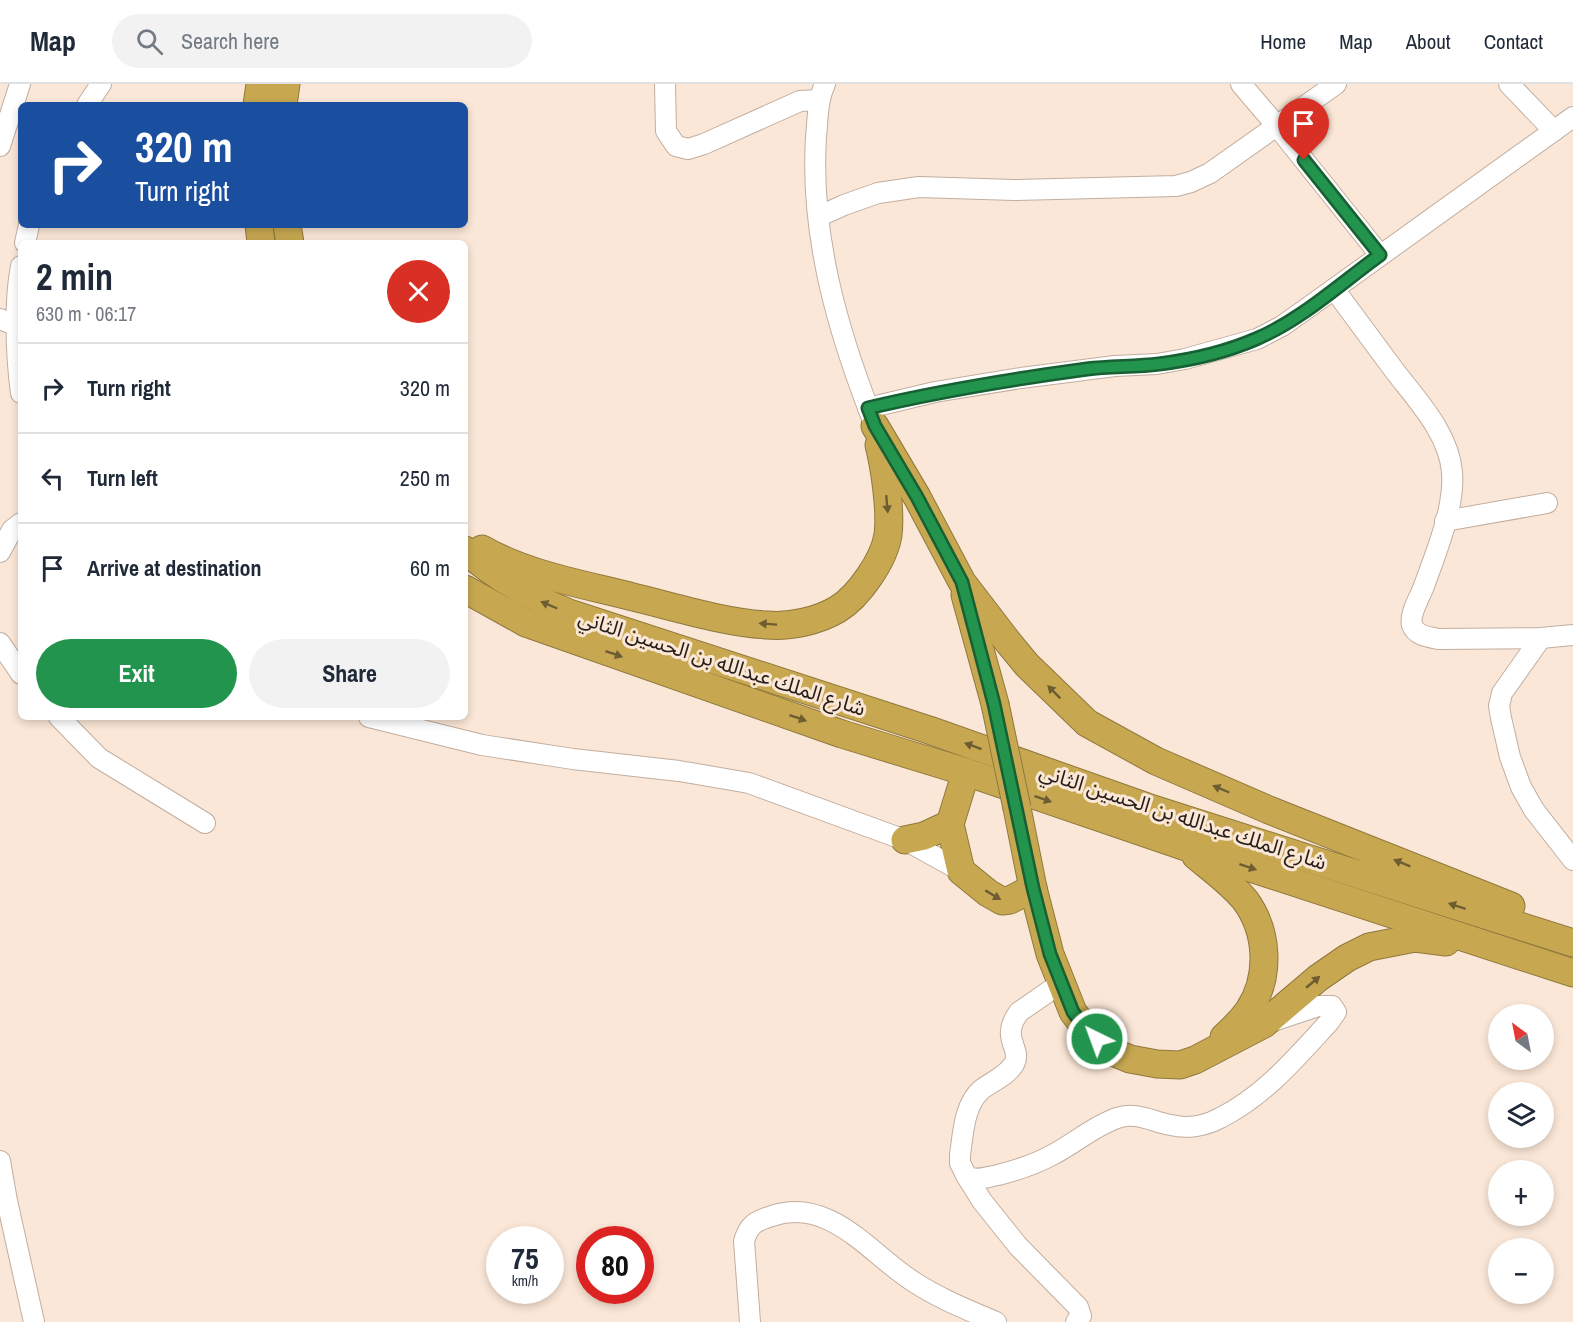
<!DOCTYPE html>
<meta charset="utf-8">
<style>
body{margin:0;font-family:"Archivo Narrow","Noto Sans Arabic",sans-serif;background:#f2f2f3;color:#1f2937;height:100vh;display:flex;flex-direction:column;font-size:22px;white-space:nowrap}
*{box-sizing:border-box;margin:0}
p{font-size:20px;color:#747a83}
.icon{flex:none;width:33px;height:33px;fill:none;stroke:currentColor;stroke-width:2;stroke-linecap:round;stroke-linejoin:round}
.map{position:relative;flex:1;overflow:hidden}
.details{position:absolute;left:18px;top:156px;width:450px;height:480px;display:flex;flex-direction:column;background:#fff;border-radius:9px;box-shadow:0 3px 9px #0003}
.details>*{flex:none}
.guide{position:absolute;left:18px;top:18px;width:450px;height:126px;border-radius:9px;box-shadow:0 3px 9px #0003;background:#1a4fa0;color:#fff;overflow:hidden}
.needle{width:39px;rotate:328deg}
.controls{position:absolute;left:1488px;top:920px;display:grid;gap:12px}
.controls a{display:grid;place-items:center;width:66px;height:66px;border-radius:50%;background:#fff;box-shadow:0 3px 9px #0003;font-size:30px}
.speed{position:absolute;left:486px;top:1142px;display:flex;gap:12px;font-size:30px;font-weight:700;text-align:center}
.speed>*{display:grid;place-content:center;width:78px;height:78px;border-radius:50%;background:#fff;box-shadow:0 3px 9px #0003;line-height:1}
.speed small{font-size:15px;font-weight:400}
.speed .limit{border:9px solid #d22;background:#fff;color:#111}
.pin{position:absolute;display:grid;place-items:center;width:51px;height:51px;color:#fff;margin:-62px -26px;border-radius:50% 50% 50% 0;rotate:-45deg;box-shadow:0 0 6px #0007}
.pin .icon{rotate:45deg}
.me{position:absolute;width:66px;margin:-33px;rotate:318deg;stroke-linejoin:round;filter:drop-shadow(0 0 4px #0008)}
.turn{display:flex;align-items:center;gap:21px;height:126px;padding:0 18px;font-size:27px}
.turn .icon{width:78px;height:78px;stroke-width:2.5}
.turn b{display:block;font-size:42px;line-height:51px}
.round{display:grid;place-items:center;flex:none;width:63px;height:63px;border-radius:32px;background:#f2f2f3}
.headline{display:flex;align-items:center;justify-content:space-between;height:102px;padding:0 18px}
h1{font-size:36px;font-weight:700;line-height:45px}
.cta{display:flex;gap:12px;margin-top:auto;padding:12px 18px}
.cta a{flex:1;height:69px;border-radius:36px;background:#23944e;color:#fff;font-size:24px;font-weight:700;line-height:69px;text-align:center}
.cta a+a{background:#f2f2f3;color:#1f2937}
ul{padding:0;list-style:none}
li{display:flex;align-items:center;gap:18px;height:90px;padding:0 18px;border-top:2px solid #e0e1e3}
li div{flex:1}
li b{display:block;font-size:22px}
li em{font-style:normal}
header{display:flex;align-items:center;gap:36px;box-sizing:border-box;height:84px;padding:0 30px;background:#fff;border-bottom:2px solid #e0e1e3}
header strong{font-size:28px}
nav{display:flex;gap:33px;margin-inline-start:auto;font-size:21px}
.search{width:420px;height:54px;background:#f2f2f3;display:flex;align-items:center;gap:15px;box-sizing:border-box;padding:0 21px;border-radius:33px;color:#747a83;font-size:22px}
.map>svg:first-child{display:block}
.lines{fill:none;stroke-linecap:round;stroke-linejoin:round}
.minor-casing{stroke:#c2ae9f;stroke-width:22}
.highway-casing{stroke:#8f783d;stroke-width:29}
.minor{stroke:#fff;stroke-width:20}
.highway{stroke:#c7a851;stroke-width:27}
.highway-bridge-casing{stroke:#8f783d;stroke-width:29;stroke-linecap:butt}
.highway-bridge{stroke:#c7a851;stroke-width:27}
.oneway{fill:#6e5c32}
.route-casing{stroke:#176033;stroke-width:15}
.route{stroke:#23944e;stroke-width:10}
.labels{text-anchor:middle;stroke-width:6;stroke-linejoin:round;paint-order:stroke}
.street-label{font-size:21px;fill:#261e19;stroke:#fbe7d7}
</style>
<header>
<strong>Map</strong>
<div class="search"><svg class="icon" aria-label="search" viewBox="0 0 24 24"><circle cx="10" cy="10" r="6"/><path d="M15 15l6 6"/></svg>Search here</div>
<nav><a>Home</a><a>Map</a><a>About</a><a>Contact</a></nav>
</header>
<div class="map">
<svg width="1573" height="1238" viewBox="0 0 1573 1238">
<rect width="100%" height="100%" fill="#fbe7d7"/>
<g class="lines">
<g class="minor-casing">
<g id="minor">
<path d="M665,0L666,47L676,62L688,65L704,60L800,17L819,16"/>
<path d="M825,0C817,17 818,35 816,53C810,150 837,245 872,334"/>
<path d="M1241,0L1276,41L1380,171"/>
<path d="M1509,0L1554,47"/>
<path d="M87,21L101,0"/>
<path d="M0,62L20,0"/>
<path d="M820,132L844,121L878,109L919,103L1014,106L1176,102L1191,98L1210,89L1336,0"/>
<path d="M25,159L29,141"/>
<path d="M21,182C14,218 16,272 21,309"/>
<path d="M1334,205C1354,232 1374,259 1394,286C1416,315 1449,349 1452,388C1455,423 1436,469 1424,502C1420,513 1409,530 1412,541C1416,552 1429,553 1439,555L1541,554L1573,551"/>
<path d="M0,235L17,242"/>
<path d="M868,324L935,308L1021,294L1115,282L1157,280L1185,275L1257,255L1282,242L1313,220L1573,33"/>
<path d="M1445,437L1547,419"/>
<path d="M0,468L12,446L21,439"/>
<path d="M1541,554L1502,609L1499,622L1501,634L1510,673L1521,703L1534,726L1573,776"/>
<path d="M0,559L21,590"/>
<path d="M59,633L99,674L205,739"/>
<path d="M369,633L482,661L573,675L679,687L749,699L905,756L961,787"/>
<path d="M1061,899L1019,928C999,955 1023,964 1014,980C1007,992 991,998 981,1006C964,1021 963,1050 960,1071V1079L967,1093C978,1097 987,1093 998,1091C1018,1086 1036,1080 1054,1070C1075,1059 1094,1042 1117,1034C1136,1027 1153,1038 1171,1041C1187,1045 1205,1042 1220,1034C1264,1012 1296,974 1329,938L1336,928L1332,922H1318L1273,937"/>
<path d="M0,1077L7,1117L34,1238"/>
<path d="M967,1093L982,1117L1018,1162L1078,1223L1081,1232L1076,1238"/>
<path d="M750,1238L744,1157C749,1140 756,1137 772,1132C830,1112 871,1171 914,1198C940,1215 968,1226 996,1238"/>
</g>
</g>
<g class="highway-casing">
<g id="highway">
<path d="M257,21L260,0"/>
<path d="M283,21L286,0"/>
<path d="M259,141L261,159"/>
<path d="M287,141L290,159"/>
<path d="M875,342L917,413L962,498L1008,558L1027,581L1087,639L1156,677L1269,726L1511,822"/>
<path d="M482,465C527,491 583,500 633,513C675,523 725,539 767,541C790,543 818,537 838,525C859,512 884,476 888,451C891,427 885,385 879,361"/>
<path d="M465,466C495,493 531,513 569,529L929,646L1147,723L1573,859"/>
<path d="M465,505L526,539L842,650L966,688L1186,763L1573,889"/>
<path d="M965,511L995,620"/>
<path d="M966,688L950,740L961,787L988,809L1002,817L1010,816L1033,804"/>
<path d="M1017,724L1033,804L1050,870L1073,928L1086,945L1108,966L1130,975L1157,980L1180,981L1195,976L1264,940L1318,894L1347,874L1369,863L1415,854L1446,858"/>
<path d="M905,756L924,752L950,740"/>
<path d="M1196,772C1213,786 1231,799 1245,816C1268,847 1271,892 1249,926C1242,936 1233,945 1224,953"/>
</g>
</g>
<use href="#minor" class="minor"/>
<use href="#highway" class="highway"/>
<g class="highway-bridge-casing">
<path id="highway-bridge" d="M995,620L1017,724"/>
</g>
<use href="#highway-bridge" class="highway-bridge"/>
</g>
<defs><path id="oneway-solid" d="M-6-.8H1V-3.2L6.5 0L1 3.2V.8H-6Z" transform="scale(1.5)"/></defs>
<g class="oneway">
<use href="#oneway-solid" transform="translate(887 420) rotate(85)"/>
<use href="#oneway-solid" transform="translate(549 521) rotate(-157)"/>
<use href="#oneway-solid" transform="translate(768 540) rotate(-176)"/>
<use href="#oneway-solid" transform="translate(614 570) rotate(19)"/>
<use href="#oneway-solid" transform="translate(1054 608) rotate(-135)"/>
<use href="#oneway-solid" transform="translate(798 634) rotate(19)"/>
<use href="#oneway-solid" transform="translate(973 662) rotate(-160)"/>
<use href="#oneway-solid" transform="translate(1221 705) rotate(-157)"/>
<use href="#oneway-solid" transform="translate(1043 715) rotate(19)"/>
<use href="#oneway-solid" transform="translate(1402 779) rotate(-158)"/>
<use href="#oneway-solid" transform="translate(1248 783) rotate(18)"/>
<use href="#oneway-solid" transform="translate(993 811) rotate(31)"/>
<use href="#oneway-solid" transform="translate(1457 822) rotate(-162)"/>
<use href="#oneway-solid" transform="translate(1313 898) rotate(-40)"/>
</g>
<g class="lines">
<g class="route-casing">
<path id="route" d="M1097,955L1086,945L1073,928L1050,870L1033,804L994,620L962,498L917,413L875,342L868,324C940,307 1013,295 1087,285C1111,282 1135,283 1159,280C1191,276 1226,268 1256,255C1301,236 1340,200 1380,171L1304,76"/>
</g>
<use href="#route" class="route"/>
</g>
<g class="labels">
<g class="street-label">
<text transform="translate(722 579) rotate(18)" y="7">شارع الملك عبدالله بن الحسين الثاني</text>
<text transform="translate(1183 733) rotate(18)" y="7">شارع الملك عبدالله بن الحسين الثاني</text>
</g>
</g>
</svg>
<div class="controls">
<a><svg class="needle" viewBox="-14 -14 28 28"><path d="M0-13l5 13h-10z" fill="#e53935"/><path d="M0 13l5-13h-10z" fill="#747a83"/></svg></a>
<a><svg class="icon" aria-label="layers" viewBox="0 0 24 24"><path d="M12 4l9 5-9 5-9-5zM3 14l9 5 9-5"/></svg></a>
<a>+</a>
<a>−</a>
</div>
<div class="speed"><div>75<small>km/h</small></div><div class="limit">80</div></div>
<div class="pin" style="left:1304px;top:76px;background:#d93025"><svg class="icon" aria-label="arrive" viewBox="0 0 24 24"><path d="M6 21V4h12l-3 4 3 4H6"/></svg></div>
<svg class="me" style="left:1097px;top:955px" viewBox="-20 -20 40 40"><circle r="17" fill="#23944e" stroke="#fff" stroke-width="3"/><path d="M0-11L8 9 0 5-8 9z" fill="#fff"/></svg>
<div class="guide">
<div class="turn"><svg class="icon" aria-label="right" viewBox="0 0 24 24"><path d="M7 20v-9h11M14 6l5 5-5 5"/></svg><div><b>320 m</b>Turn right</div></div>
</div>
<section class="details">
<div class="headline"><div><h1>2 min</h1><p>630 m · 06:17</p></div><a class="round" style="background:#d93025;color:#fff"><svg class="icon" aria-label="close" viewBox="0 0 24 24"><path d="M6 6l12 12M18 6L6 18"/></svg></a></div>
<ul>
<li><svg class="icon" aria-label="right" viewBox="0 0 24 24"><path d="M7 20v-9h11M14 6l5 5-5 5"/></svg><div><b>Turn right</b></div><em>320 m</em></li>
<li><svg class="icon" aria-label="left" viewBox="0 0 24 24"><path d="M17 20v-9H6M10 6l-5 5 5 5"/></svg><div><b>Turn left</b></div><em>250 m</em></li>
<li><svg class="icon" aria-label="arrive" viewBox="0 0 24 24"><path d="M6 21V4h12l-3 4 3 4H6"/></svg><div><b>Arrive at destination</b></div><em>60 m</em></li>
</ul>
<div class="cta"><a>Exit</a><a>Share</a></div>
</section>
</div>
